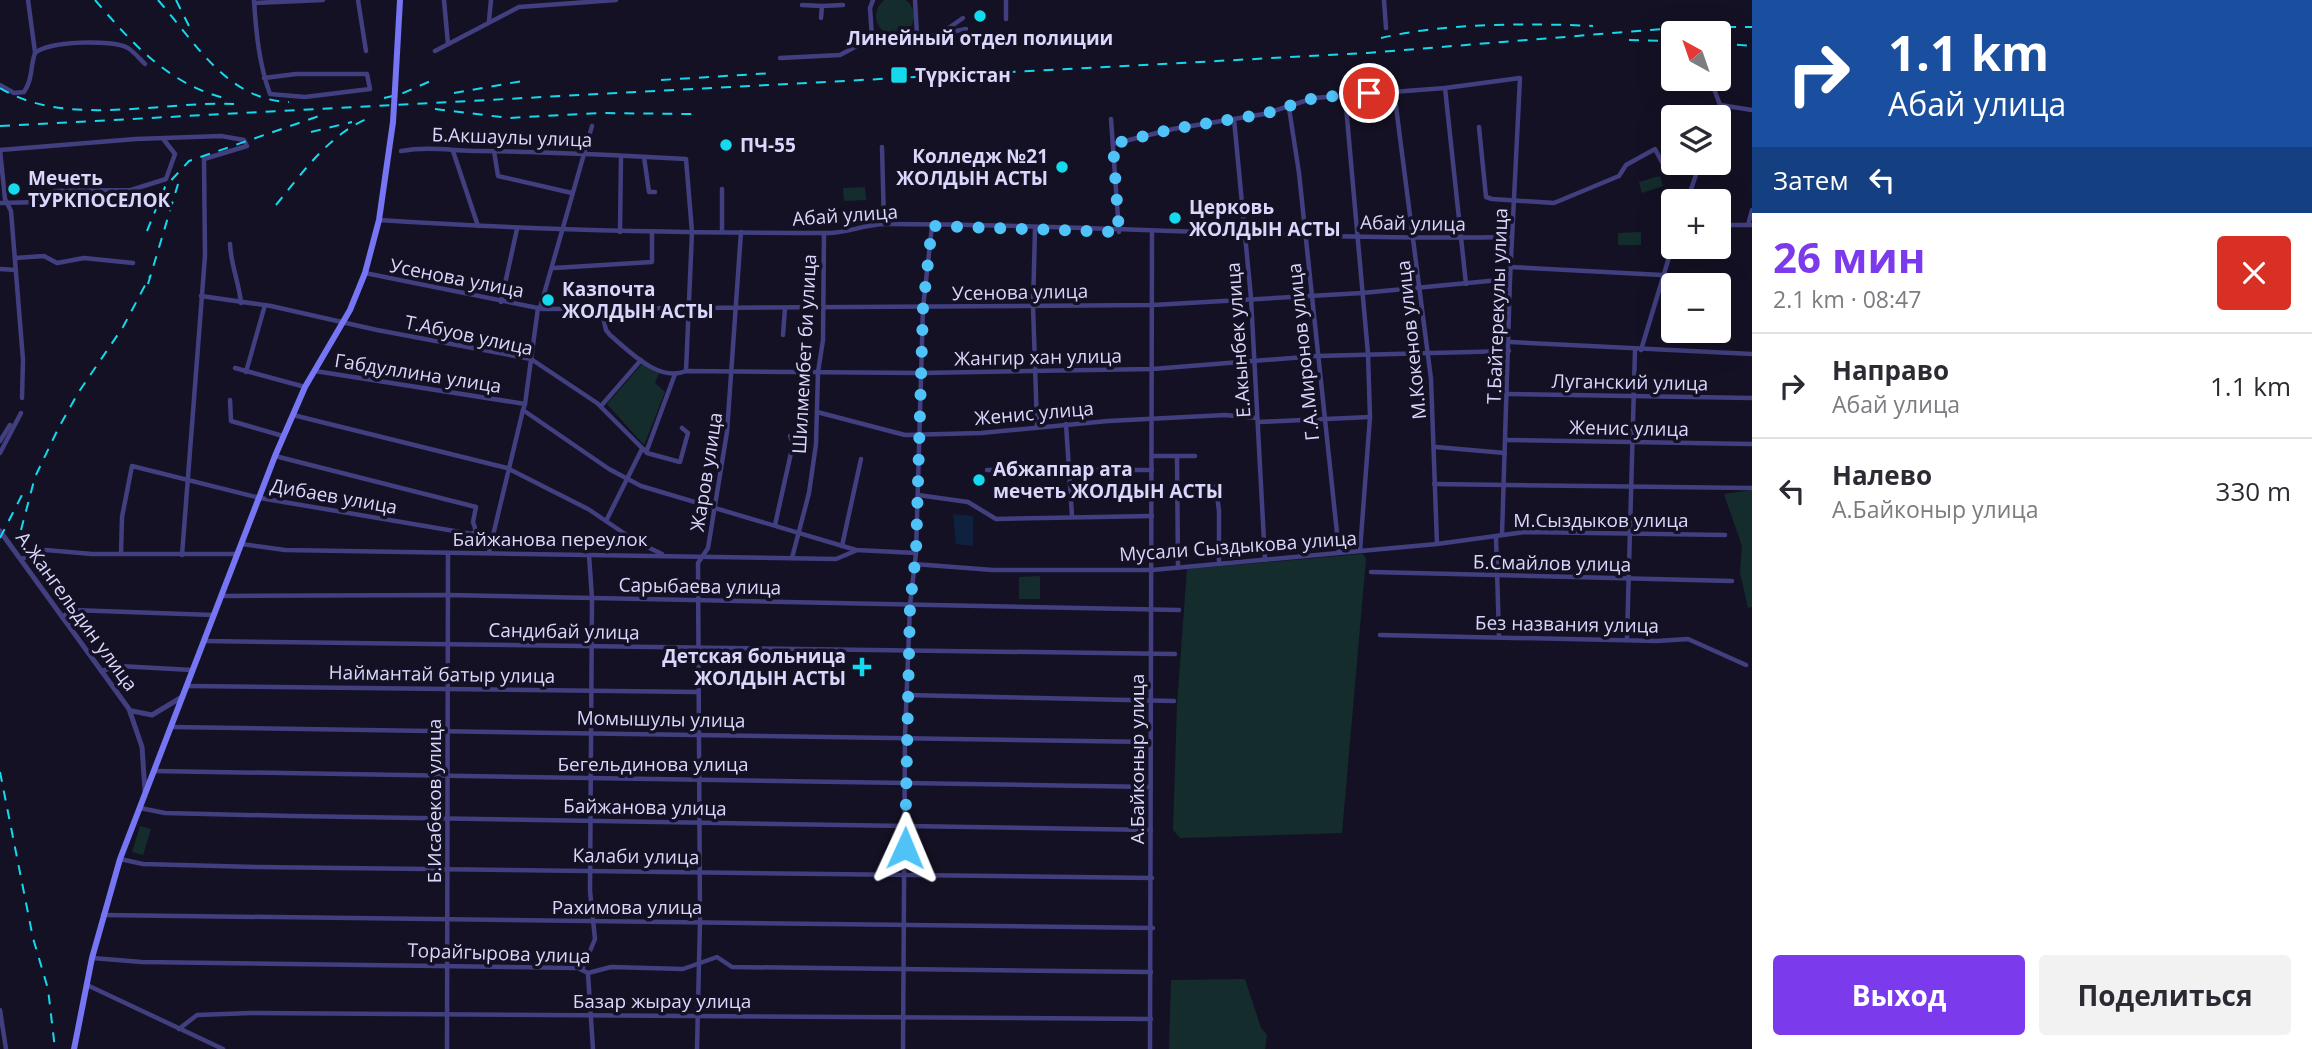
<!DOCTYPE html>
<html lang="ru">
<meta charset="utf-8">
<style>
body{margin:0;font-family:"Open Sans",sans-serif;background:#f2f2f3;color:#2b2b33;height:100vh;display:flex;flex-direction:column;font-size:26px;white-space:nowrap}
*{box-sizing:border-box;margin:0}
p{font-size:23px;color:#7c7c81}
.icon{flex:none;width:38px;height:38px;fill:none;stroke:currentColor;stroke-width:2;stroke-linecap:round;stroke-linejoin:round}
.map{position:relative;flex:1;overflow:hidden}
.side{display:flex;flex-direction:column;background:#fff;width:560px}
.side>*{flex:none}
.guide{background:#1a4fa0;color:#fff;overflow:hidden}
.needle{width:46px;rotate:320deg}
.fabs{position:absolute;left:1661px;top:21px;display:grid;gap:14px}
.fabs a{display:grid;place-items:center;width:70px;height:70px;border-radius:7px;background:#fff;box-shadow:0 7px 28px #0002;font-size:35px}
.pin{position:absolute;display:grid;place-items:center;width:60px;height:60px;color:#fff;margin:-30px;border:4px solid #fff;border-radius:50%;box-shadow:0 2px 7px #0007}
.me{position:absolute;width:77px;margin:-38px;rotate:1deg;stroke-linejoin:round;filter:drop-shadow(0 0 5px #0008)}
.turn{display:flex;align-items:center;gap:24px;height:147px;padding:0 21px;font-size:32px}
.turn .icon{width:91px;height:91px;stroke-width:2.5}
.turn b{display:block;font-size:49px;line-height:60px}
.then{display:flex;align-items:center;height:66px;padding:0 21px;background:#0003;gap:14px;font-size:26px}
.round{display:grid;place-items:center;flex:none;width:74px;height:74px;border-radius:7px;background:#f2f2f3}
.head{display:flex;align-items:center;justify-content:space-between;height:119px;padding:0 21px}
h1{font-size:42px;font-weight:700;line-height:52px;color:#7c3aed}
.cta{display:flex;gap:14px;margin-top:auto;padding:14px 21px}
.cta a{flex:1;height:80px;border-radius:7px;background:#7c3aed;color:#fff;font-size:28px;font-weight:700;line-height:80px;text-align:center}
.cta a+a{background:#f2f2f3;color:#2b2b33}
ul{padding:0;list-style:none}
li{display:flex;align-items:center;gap:21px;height:105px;padding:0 21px;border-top:2px solid #e1e1e2}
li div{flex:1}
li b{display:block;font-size:26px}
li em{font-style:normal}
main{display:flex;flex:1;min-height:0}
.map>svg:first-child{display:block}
.green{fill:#142d2c}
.water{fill:#0e213f}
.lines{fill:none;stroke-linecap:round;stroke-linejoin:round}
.minor{stroke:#413f7f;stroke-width:4.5}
.tertiary{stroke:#413f7f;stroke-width:5}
.secondary{stroke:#7675f4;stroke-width:6}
.rail{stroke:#13daec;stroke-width:2;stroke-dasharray:10 9;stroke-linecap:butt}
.secondary-bridge{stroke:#7675f4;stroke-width:6}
.route{stroke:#4fc3f7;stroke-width:12;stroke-dasharray:0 21.6}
.poi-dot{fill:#13daec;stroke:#141124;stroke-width:2.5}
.labels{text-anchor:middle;stroke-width:7;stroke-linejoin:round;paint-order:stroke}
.poi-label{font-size:19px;font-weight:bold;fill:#dad7fc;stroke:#141124;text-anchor:start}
.street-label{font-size:19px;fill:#dad7fc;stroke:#141124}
</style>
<main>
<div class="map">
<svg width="1752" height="1049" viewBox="0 0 1752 1049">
<rect width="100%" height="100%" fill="#141124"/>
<g class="green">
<circle cx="895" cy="16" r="19"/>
<path d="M1660,176L1663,186L1642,193L1639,182Z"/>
<path d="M865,187L866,200L844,201L843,188Z"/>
<path d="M1641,232V245H1618V233Z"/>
<path d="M642,364L659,373L655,383L665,392L644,445L607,404Z"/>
<path d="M1752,490V607L1748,608L1740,573L1742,546L1724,494Z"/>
<path d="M1363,554L1366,559L1342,833L1180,838L1173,830L1177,705L1187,569Z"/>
<path d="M1040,576V599H1019V577Z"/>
<path d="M140,826L151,829L143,855L132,852Z"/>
<path d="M1245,979L1261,1028L1267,1035L1265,1049H1169L1171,980Z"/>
</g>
<path class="water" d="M953,514L973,516V546L956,544Z"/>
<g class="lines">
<g class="minor">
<path d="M28,0L35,52"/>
<path d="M254,0C256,32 259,64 270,94L305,97L370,89L367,74H296L264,78"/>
<path d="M358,0L366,51"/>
<path d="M444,0L448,44"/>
<path d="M873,0L870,8L872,38L917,35L915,0"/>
<path d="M1384,0L1386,28"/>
<path d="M254,3L323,0"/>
<path d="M802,5L822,6"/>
<path d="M821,18L822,6L843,5"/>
<path d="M1006,19V0"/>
<path d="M489,21L491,0"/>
<path d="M940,34L963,18"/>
<path d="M917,35L926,37L966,29"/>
<path d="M435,51L519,7L616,0"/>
<path d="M780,58L840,55L872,38"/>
<path d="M0,85L14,93L24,92C33,79 30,67 35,53C48,41 112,39 128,48C134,52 140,59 145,64"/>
<path d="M1445,88L1466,284"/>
<path d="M1714,89L1720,105L1715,117"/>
<path d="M1394,91L1431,379L1437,544"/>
<path d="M1345,95L1368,354L1370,417L1360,551"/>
<path d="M1720,105L1752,110"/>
<path d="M1289,108L1299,173L1339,552"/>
<path d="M1111,119L1119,232"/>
<path d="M1234,119L1251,298L1265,560"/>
<path d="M1479,127L1486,197L1492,199L1554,203L1619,176L1626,165L1655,149L1665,168"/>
<path d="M1113,144L1173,129L1264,114L1314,98L1445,88L1520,78L1510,279L1502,535"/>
<path d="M882,147L884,224"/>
<path d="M0,150L136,139L221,136L244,140L247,146L204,159L205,256L182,555"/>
<path d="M0,150L5,199L11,211L23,360L22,398"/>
<path d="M401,151C429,146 454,151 481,151C550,152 617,155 686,159L692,232L686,371"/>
<path d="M453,151L478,226"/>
<path d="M494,151L498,176L572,193"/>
<path d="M644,157L649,192H655"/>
<path d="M722,189V232"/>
<path d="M1687,201L1700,163"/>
<path d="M0,203L40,202L54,191L131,190L166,179L175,154L164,140"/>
<path d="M379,220C529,230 678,233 829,233C847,233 866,224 885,224C1093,224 1302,241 1511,237"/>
<path d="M1718,225H1752"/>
<path d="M1748,225L1752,210"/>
<path d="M1035,229L1033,306L1037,426"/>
<path d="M620,232L621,156"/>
<path d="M230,244C231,266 239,282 241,303"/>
<path d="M15,258L44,256L57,263L84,258L133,263"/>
<path d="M1510,267L1662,275"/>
<path d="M554,268L652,262V232"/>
<path d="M0,269L16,270"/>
<path d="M365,273L543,309L1153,305L1362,293L1510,279"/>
<path d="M201,296L271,306L377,330L531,359L597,403L647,453L680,462L688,433L682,428"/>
<path d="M501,302L517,229"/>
<path d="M540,308L592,126"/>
<path d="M601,308L606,330L610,335C629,351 659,383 686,371L922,373L1152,369L1317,356L1509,351"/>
<path d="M783,335L785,308"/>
<path d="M1510,342L1752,354"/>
<path d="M1641,350L1673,244"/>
<path d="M235,368L305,387"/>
<path d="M315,371L525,404L523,410L609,469L641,486L856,550L916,553"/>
<path d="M246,372L265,305"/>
<path d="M1507,394L1752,398"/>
<path d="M230,400L231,421L283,436"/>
<path d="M525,404L538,308"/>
<path d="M601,406L641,360"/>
<path d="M817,412L905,435L981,433L1108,421L1225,415L1257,418"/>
<path d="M293,415L507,468L588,509L637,542L662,554"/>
<path d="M1258,422L1370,417"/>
<path d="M1066,424L1072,516"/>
<path d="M1506,440L1752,444"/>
<path d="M0,441L10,425"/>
<path d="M1436,447L1505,453"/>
<path d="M0,453L21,413"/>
<path d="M1152,456H1195"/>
<path d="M1177,457L1178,568"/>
<path d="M987,470H1152"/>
<path d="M1434,484L1752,488"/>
<path d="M1216,486L1219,511V564"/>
<path d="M918,495L968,502L996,519L1152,516"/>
<path d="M606,521L642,449L647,450L675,374"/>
<path d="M775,525L793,444L790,436"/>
<path d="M1496,537L1499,637"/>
<path d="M242,544L285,550L836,559L855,551"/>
<path d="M842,546L861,459"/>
<path d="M489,552L523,410"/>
<path d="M121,554L122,517L132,466L260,498L472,534L476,531L473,522L476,507L275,456"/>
<path d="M792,558L809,493L816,444L818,372L823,340L824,233"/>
<path d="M21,559L46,550L92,554H238"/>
<path d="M914,564L993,570H1152L1437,544L1525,532L1725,535"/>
<path d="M1371,572L1732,581"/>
<path d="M222,596L449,595L1179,610"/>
<path d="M62,617L72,610L213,615"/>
<path d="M1380,635L1657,641L1688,639L1746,665"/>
<path d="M1627,638L1635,350"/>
<path d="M204,641L1175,654"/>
<path d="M101,671L119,666L192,670"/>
<path d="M187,686L698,692"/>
<path d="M907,695L1174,701"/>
<path d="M171,727L1151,742"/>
<path d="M154,771L1151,787"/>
<path d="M140,808L165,813L293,816L1151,830"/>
<path d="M120,859L143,864L257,867L1152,878"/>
<path d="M103,915L1153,928"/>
<path d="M92,958L142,962L578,968L588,973L611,967L683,969L717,957L732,967L1151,972"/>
<path d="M582,970L595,939L590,891L592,598L589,555"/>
<path d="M588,974L593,1049"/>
<path d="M87,985L223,1049"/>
<path d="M0,1010L6,1049"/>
<path d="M179,1029L197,1015L251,1013L1151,1019"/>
<path d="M447,1049L448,553"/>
<path d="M697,1049L700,921L698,563L708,548L727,432L741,232"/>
<path d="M903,1049L905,736L910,605L916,553L923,308L932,226"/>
<path d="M1150,1049L1152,233"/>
</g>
<g class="tertiary">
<path d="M0,531L129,709L142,747L145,791"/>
<path d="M132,711L152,715L182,697"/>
</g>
<g class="secondary">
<path d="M395,89L400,0"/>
<path d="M74,1049L92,958L120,859L275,456L305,387L350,310L365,273L379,220L393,122"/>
</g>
<g class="rail">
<path d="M95,0C132,43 167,83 224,98"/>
<path d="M158,0C195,42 227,100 289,102"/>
<path d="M176,0L190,28"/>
<path d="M1381,38C1444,23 1528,23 1593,26"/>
<path d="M1629,40L1673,41"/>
<path d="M1718,43L1752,46"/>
<path d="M661,80L773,73"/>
<path d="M0,88C65,128 160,101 234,104"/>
<path d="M454,93L528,80"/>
<path d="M384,98L401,94L433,80"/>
<path d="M435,109L509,118L599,113L692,114"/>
<path d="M0,126L1367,53L1687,27H1752"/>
<path d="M311,132L352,122"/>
<path d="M276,205C304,171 329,134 371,117"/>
<path d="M147,231L165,187L189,161L325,114"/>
<path d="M148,284L178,184"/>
<path d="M21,530L35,477L58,429L78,393L123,327L150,276"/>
<path d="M0,538L24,491"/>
<path d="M0,772L33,938L48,989L55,1049"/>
</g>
<path class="secondary-bridge" d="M393,122L395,89"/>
</g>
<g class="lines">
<path class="route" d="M905,848L910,605L916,553L923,308L932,226L1119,232L1113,144L1173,129L1264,114L1314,98L1369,93"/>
</g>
<g class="poi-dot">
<circle cx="980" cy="16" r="7"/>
<rect x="890" y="66" width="18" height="18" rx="3.5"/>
<circle cx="726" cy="145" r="7"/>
<circle cx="1062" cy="167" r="7"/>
<circle cx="14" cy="189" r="7"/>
<circle cx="1175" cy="218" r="7"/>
<circle cx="548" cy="300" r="7"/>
<circle cx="979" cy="480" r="7"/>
<path d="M858.5 656.5h7v7h7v7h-7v7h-7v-7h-7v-7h7z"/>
</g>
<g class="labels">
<g class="poi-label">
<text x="980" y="45" text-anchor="middle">Линейный отдел полиции</text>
<text x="915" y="82">Түркістан</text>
<text x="740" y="152">ПЧ-55</text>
<text x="1048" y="163" text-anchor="end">Колледж №21<tspan x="1048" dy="22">ЖОЛДЫН АСТЫ</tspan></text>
<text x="28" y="185">Мечеть<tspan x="28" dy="22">ТУРКПОСЕЛОК</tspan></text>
<text x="1189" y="214">Церковь<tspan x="1189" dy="22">ЖОЛДЫН АСТЫ</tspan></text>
<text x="562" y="296">Казпочта<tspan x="562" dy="22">ЖОЛДЫН АСТЫ</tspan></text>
<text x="993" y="476">Абжаппар ата<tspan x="993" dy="22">мечеть ЖОЛДЫН АСТЫ</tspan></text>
<text x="846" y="663" text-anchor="end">Детская больница<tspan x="846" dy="22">ЖОЛДЫН АСТЫ</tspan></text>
</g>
<g class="street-label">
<text transform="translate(512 137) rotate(2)" y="7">Б.Акшаулы улица</text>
<text transform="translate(845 215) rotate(-4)" y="7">Абай улица</text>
<text transform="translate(1413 223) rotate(1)" y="7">Абай улица</text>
<text transform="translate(457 278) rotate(11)" y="7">Усенова улица</text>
<text transform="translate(1020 292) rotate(-1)" y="7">Усенова улица</text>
<text transform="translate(1497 306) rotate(-88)" y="7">Т.Байтерекулы улица</text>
<text transform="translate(469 335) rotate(12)" y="7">Т.Абуов улица</text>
<text transform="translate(1238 340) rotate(-94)" y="7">Е.Акынбек улица</text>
<text transform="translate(1411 340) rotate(-96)" y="7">М.Кокенов улица</text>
<text transform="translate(1303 352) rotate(-96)" y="7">Г.А.Миронов улица</text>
<text transform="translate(804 354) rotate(-87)" y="7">Шилмембет би улица</text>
<text transform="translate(1038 357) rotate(-1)" y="7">Жангир хан улица</text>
<text transform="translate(418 373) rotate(9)" y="7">Габдуллина улица</text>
<text transform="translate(1630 382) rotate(1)" y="7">Луганский улица</text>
<text transform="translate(1034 413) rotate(-5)" y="7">Женис улица</text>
<text transform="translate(1629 428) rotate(1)" y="7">Женис улица</text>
<text transform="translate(706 472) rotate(-81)" y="7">Жаров улица</text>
<text transform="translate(334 496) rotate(10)" y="7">Дибаев улица</text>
<text x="1601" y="527">М.Сыздыков улица</text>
<text x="550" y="546">Байжанова переулок</text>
<text transform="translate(1238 546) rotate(-4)" y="7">Мусали Сыздыкова улица</text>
<text transform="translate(1552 563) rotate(1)" y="7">Б.Смайлов улица</text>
<text transform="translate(700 586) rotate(1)" y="7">Сарыбаева улица</text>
<text transform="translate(77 611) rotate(54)" y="7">А.Жангельдин улица</text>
<text transform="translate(1567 624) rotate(1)" y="7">Без названия улица</text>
<text transform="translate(564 631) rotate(1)" y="7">Сандибай улица</text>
<text transform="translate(442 674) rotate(1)" y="7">Наймантай батыр улица</text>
<text transform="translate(661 719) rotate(1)" y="7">Момышулы улица</text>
<text transform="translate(1137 759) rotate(-90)" y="7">А.Байконыр улица</text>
<text x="653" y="771">Бегельдинова улица</text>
<text transform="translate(434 801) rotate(-90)" y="7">Б.Исабеков улица</text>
<text transform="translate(645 807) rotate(1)" y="7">Байжанова улица</text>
<text transform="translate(636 856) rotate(1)" y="7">Калаби улица</text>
<text x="627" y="914">Рахимова улица</text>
<text transform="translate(499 953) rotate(2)" y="7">Торайгырова улица</text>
<text x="662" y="1008">Базар жырау улица</text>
</g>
</g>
</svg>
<div class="fabs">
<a><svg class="needle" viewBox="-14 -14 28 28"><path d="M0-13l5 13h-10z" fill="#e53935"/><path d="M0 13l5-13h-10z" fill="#7c7c81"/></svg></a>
<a><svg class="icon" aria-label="layers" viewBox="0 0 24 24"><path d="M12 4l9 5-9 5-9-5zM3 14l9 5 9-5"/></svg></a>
<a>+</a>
<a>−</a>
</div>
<div class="pin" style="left:1369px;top:93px;background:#d93025"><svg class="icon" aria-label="arrive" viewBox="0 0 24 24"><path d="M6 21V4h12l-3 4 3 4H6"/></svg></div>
<svg class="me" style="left:905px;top:848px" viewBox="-20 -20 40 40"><path d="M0-17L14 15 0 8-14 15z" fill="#4fc3f7" stroke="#fff" stroke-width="4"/></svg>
</div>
<section class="side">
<div class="guide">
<div class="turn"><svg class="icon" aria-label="right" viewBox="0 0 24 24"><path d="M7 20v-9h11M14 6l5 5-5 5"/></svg><div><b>1.1 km</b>Абай улица</div></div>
<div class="then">Затем<svg class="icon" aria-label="left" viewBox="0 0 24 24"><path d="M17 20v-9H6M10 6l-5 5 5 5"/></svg></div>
</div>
<div class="head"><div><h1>26 мин</h1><p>2.1 km · 08:47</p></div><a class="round" style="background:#d93025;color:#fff"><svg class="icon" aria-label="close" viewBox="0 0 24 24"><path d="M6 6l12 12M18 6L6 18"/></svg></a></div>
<ul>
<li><svg class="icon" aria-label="right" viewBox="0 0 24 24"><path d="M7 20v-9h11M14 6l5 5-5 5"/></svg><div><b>Направо</b><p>Абай улица</p></div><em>1.1 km</em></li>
<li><svg class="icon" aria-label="left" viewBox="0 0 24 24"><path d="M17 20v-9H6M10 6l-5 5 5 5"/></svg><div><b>Налево</b><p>А.Байконыр улица</p></div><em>330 m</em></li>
</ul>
<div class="cta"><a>Выход</a><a>Поделиться</a></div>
</section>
</main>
